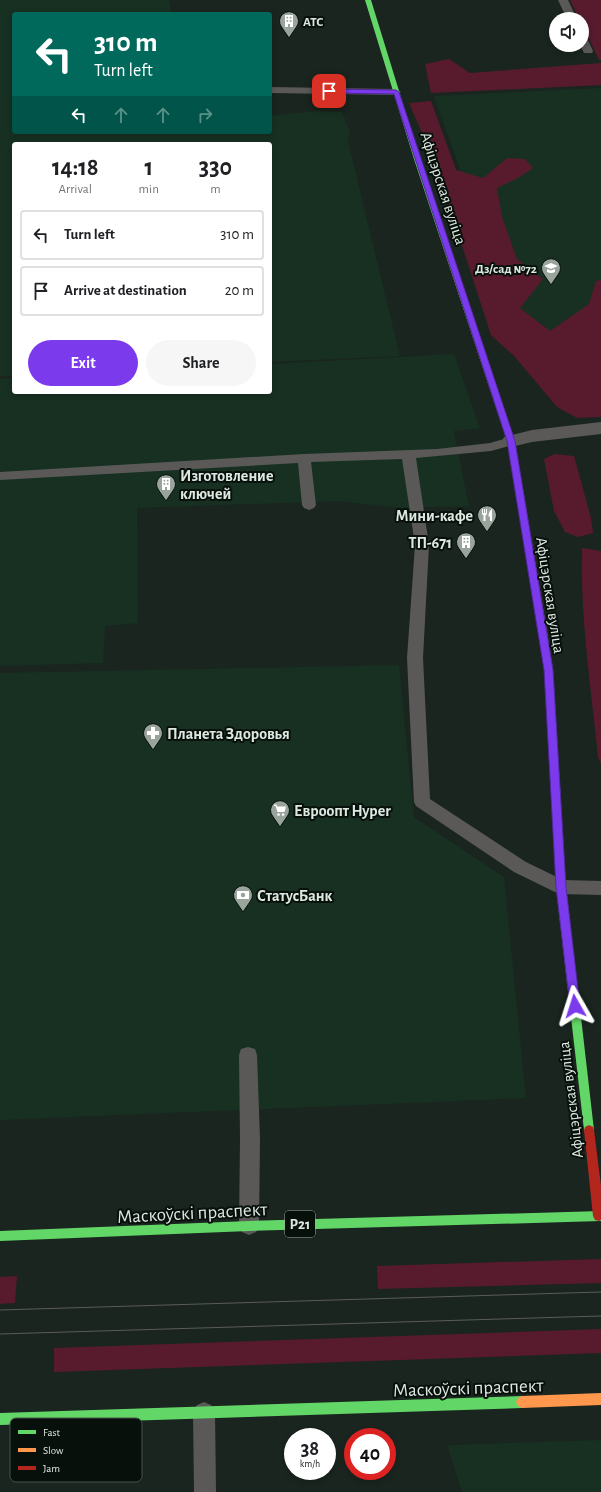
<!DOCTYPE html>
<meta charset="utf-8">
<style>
body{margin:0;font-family:"Alegreya Sans",sans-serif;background:#f6f6f6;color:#202124;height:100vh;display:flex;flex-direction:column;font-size:15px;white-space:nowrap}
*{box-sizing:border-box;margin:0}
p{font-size:13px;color:#757577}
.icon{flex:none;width:22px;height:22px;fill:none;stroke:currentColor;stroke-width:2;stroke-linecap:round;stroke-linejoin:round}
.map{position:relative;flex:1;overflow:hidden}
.drawer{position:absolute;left:12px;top:142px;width:260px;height:252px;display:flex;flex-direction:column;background:#fff;border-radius:4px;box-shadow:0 2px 6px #0003}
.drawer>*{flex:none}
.banner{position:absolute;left:12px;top:12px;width:260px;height:122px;border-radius:4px;box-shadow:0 2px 6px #0003;background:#00695c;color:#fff;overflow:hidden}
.buttons{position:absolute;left:549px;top:12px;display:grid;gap:8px}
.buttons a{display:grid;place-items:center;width:40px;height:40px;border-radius:50%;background:#fff;box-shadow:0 2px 6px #0003;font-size:20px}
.speed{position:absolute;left:284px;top:1428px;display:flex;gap:8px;font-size:20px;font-weight:700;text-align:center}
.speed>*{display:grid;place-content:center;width:52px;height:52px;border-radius:50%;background:#fff;box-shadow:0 2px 6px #0003;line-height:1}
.speed small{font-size:10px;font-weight:400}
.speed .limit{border:6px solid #d22;background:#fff;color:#111}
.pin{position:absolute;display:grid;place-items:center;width:34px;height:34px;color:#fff;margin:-17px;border-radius:8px;box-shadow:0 2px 6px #0006}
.me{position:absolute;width:44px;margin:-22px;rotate:354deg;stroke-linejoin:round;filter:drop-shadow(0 0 3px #0008)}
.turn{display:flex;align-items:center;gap:14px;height:84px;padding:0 16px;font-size:18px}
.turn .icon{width:52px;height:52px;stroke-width:2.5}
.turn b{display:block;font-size:28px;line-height:34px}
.lanes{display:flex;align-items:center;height:38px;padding:0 16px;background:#0003;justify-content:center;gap:20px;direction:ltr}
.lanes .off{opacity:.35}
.eta{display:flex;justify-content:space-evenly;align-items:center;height:68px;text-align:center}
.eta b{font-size:24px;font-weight:600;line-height:28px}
.button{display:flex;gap:8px;margin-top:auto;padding:8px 16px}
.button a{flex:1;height:46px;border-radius:24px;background:#7c3aed;color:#fff;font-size:16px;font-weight:600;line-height:46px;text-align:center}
.button a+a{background:#f6f6f6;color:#202124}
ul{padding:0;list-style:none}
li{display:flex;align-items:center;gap:12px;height:50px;margin:0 8px 6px;padding:0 8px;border:2px solid #e0e0e0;border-radius:4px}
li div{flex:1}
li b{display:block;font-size:15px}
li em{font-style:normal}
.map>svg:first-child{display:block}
.built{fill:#173022}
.green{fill:#571b2d}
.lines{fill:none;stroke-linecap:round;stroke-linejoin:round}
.lane{fill:#5a5958;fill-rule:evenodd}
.street{fill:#5a5958;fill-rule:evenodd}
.fast{fill:#63d668;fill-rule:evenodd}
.slow{fill:#ff974d;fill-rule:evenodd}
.jam{fill:#b3261e;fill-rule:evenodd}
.tram{stroke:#5b5c5a;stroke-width:1}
.route{fill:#7c3aed;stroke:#51269a}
.labels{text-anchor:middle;stroke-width:4;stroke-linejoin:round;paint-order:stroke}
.far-poi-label{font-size:13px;font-weight:bold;fill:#dde8e1;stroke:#08100b;text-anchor:start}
.shield{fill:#08100b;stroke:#9da7a1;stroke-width:1}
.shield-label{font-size:15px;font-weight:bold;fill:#dde8e1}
.street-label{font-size:16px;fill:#dde8e1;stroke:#08100b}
.poi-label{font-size:16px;font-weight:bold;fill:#dde8e1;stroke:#08100b;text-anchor:start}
.near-street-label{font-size:19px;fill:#dde8e1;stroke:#08100b}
.key{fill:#08100b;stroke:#48514b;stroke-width:1}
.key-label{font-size:11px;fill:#dde8e1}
</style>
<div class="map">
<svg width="601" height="1492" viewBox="0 0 601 1492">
<rect width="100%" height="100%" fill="#1a251f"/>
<g class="built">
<path d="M0,0H169L172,14H14V132H270V116L318,111L342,112L350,132L348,141L400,356L270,362V144H14V376H0Z"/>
<path d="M601,88V350L526,355L434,96Z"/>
<path d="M454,354L480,428L454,431L469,506L399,508L338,501L137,508L138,623L105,626L103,663L0,666V379L14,378V392H270V364Z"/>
<path d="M399,665L414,817L504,877L526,1098L0,1120V673Z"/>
<path d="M601,1440V1492H462L447,1445Z"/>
</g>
<g class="green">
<path d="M570,0H601V60H599L582,24V19H579Z"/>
<path d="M449,59L470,73L601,63V85L431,93L425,64Z"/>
<path d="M431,101L456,170L483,178L507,158L525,159L533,168L518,178L497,188L502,217L517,259L543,279L520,308L550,331L589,304L596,281L601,280V417L577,418L557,407L515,357L491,335L436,165L409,103Z"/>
<path d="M555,454L574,456L591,518L593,533L578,537L565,532L554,511L544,459Z"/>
<path d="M582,548L601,551V764L598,757C591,687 580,617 582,548Z"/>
<path d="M601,1259V1283L378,1289L377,1266Z"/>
<path d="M17,1276L15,1303L0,1304V1277Z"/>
<path d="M601,1329V1353L54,1372V1348Z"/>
</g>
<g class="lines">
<g class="lane">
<path d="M558,0H568L577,19H567Z"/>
<path d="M582,35L586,36L593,51L592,53H584L580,45H582Z"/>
<path d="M270,87L396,89L401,92L396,95L270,93Z"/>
<path d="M511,437L516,438L518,441L516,444L491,451L416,458L429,545L423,658L430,799L526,862L563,880L601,881V895L561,894L555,892L514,872L416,806L414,802L407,658L415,545L402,459L311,462L316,505L314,508L309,510L304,508L302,505L298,463L0,480V472L304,454L437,449L490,443Z"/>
<path d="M248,1047L255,1049L257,1055L260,1139L259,1226L256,1232L249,1235L242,1232L239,1226L240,1139L239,1055L241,1049Z"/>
<path d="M204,1402L211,1405L215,1412L216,1492H194L193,1412L197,1405Z"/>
</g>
<path class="street" d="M601,422V434L532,442L511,447L504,445L502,441L504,437L532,430Z"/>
<g class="fast">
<path d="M365,0H371L420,159L515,441L517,454L516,456H510L509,454L507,441L414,159Z"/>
<path d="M543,629L547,632L553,670L566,887L594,1130L593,1133L589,1135L585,1133L584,1130L556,887L545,670L539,632Z"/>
<path d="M601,1211V1221L249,1231L0,1241V1231L249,1221Z"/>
<path d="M522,1396L526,1398L528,1402L526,1406L522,1408L0,1425V1413Z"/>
</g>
<g class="slow">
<path d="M510,452H516L517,454L547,632L543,635L539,632L509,454Z"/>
<path d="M601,1393V1405L522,1408L518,1406L516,1402L518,1398L522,1396Z"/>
</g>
<path class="jam" d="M589,1125L593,1127L594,1130L601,1186V1220L599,1221L595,1220L593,1216L584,1130L585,1127Z"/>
<g class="tram">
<path d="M0,1310L601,1292"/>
<path d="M0,1334L601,1316"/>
</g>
</g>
<path class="route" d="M327,89L396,90L399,92L515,441L553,670L566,887L580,1006L578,1009L575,1010L571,1009L570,1006L556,887L544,670L507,441L394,94L329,93L326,91Z"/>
<defs>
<g id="building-pin" transform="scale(1)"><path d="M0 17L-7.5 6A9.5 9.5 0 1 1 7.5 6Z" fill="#99a49d" stroke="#08100b"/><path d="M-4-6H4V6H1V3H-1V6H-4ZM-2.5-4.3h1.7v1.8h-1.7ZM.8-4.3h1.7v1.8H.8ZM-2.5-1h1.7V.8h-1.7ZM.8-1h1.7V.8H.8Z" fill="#fff"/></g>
<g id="school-pin" transform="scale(1)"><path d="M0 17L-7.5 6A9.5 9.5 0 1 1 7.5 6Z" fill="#99a49d" stroke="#08100b"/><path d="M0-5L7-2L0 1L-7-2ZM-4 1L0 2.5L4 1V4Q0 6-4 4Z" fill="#fff"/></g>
<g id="restaurant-pin" transform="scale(1)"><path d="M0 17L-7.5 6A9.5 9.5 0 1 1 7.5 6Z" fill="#99a49d" stroke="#08100b"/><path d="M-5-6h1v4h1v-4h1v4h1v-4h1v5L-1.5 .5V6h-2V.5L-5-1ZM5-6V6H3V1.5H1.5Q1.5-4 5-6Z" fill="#fff"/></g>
<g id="pharmacy-pin" transform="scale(1)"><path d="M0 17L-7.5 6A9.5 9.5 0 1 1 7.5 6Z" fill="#99a49d" stroke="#08100b"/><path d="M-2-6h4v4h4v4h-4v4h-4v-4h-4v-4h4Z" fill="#fff"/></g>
<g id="supermarket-pin" transform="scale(1)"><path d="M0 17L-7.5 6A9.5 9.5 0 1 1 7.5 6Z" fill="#99a49d" stroke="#08100b"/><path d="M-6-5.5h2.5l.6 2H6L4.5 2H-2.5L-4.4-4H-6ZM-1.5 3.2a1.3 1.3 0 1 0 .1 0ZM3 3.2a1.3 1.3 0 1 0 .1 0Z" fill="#fff"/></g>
<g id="bank-pin" transform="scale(1)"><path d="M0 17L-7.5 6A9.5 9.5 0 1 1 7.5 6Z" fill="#99a49d" stroke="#08100b"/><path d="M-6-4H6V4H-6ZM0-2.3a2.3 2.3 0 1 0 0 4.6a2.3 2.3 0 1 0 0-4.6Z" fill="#fff"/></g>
</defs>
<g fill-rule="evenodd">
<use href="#building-pin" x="289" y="21"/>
<use href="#school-pin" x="551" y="268"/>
<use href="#building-pin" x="166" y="484"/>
<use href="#restaurant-pin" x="487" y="515"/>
<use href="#building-pin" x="466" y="542"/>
<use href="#pharmacy-pin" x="153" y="733"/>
<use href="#supermarket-pin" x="280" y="810"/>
<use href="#bank-pin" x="243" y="895"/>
</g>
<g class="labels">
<g class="far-poi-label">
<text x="303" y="26">АТС</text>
<text x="537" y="273" text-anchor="end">Дз/сад №72</text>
</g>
<rect class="shield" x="285" y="1211" width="30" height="26" rx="3"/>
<g class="shield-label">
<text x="300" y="1229">Р21</text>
</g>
<g class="street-label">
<text transform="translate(444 188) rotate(72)" y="6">Афіцэрская вуліца</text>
<text transform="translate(551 595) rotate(81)" y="6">Афіцэрская вуліца</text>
<text transform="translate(570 1100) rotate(-97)" y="6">Афіцэрская вуліца</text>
</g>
<g class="poi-label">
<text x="180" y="481">Изготовление<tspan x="180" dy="18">ключей</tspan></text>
<text x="473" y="521" text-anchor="end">Мини-кафе</text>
<text x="452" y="548" text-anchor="end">ТП-671</text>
<text x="167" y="739">Планета Здоровья</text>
<text x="294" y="816">Евроопт Hyper</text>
<text x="257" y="901">СтатусБанк</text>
</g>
<g class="near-street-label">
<text transform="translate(192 1212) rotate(-3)" y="7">Маскоўскі праспект</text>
<text transform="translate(468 1387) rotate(-2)" y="7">Маскоўскі праспект</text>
</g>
</g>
<rect x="10" y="1418" width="132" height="64" rx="6" class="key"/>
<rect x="18" y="1430" width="18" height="4" fill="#63d668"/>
<rect x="18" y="1448" width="18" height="4" fill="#ff974d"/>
<rect x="18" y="1466" width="18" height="4" fill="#b3261e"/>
<g class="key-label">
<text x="43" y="1436">Fast</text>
<text x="43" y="1454">Slow</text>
<text x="43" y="1472">Jam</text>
</g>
</svg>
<div class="buttons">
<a><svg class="icon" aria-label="sound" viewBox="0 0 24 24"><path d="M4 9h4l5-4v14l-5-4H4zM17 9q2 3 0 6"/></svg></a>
</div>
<div class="speed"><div>38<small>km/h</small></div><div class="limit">40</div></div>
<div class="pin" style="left:329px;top:91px;background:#d93025"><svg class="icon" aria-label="arrive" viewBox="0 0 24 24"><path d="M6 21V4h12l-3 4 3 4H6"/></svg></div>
<svg class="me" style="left:575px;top:1006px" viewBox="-20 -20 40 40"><path d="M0-17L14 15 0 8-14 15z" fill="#7c3aed" stroke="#fff" stroke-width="4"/></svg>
<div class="banner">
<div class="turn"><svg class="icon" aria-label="left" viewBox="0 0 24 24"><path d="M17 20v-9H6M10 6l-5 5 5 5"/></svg><div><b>310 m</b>Turn left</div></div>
<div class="lanes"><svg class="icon" aria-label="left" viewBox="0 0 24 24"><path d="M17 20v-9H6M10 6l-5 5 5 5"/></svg><svg class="icon off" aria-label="ahead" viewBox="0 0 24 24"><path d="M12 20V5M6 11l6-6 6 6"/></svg><svg class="icon off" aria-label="ahead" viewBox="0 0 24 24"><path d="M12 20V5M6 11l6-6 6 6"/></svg><svg class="icon off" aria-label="right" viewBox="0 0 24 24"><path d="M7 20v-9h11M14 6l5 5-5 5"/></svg></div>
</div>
<section class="drawer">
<div class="eta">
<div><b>14:18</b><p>Arrival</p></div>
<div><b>1</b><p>min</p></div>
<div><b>330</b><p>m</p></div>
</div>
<ul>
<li><svg class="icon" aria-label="left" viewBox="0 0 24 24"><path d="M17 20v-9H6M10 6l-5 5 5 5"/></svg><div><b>Turn left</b></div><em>310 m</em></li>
<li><svg class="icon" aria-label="arrive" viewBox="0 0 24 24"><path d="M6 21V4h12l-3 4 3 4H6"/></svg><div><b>Arrive at destination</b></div><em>20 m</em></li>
</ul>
<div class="button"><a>Exit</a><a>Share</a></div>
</section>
</div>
